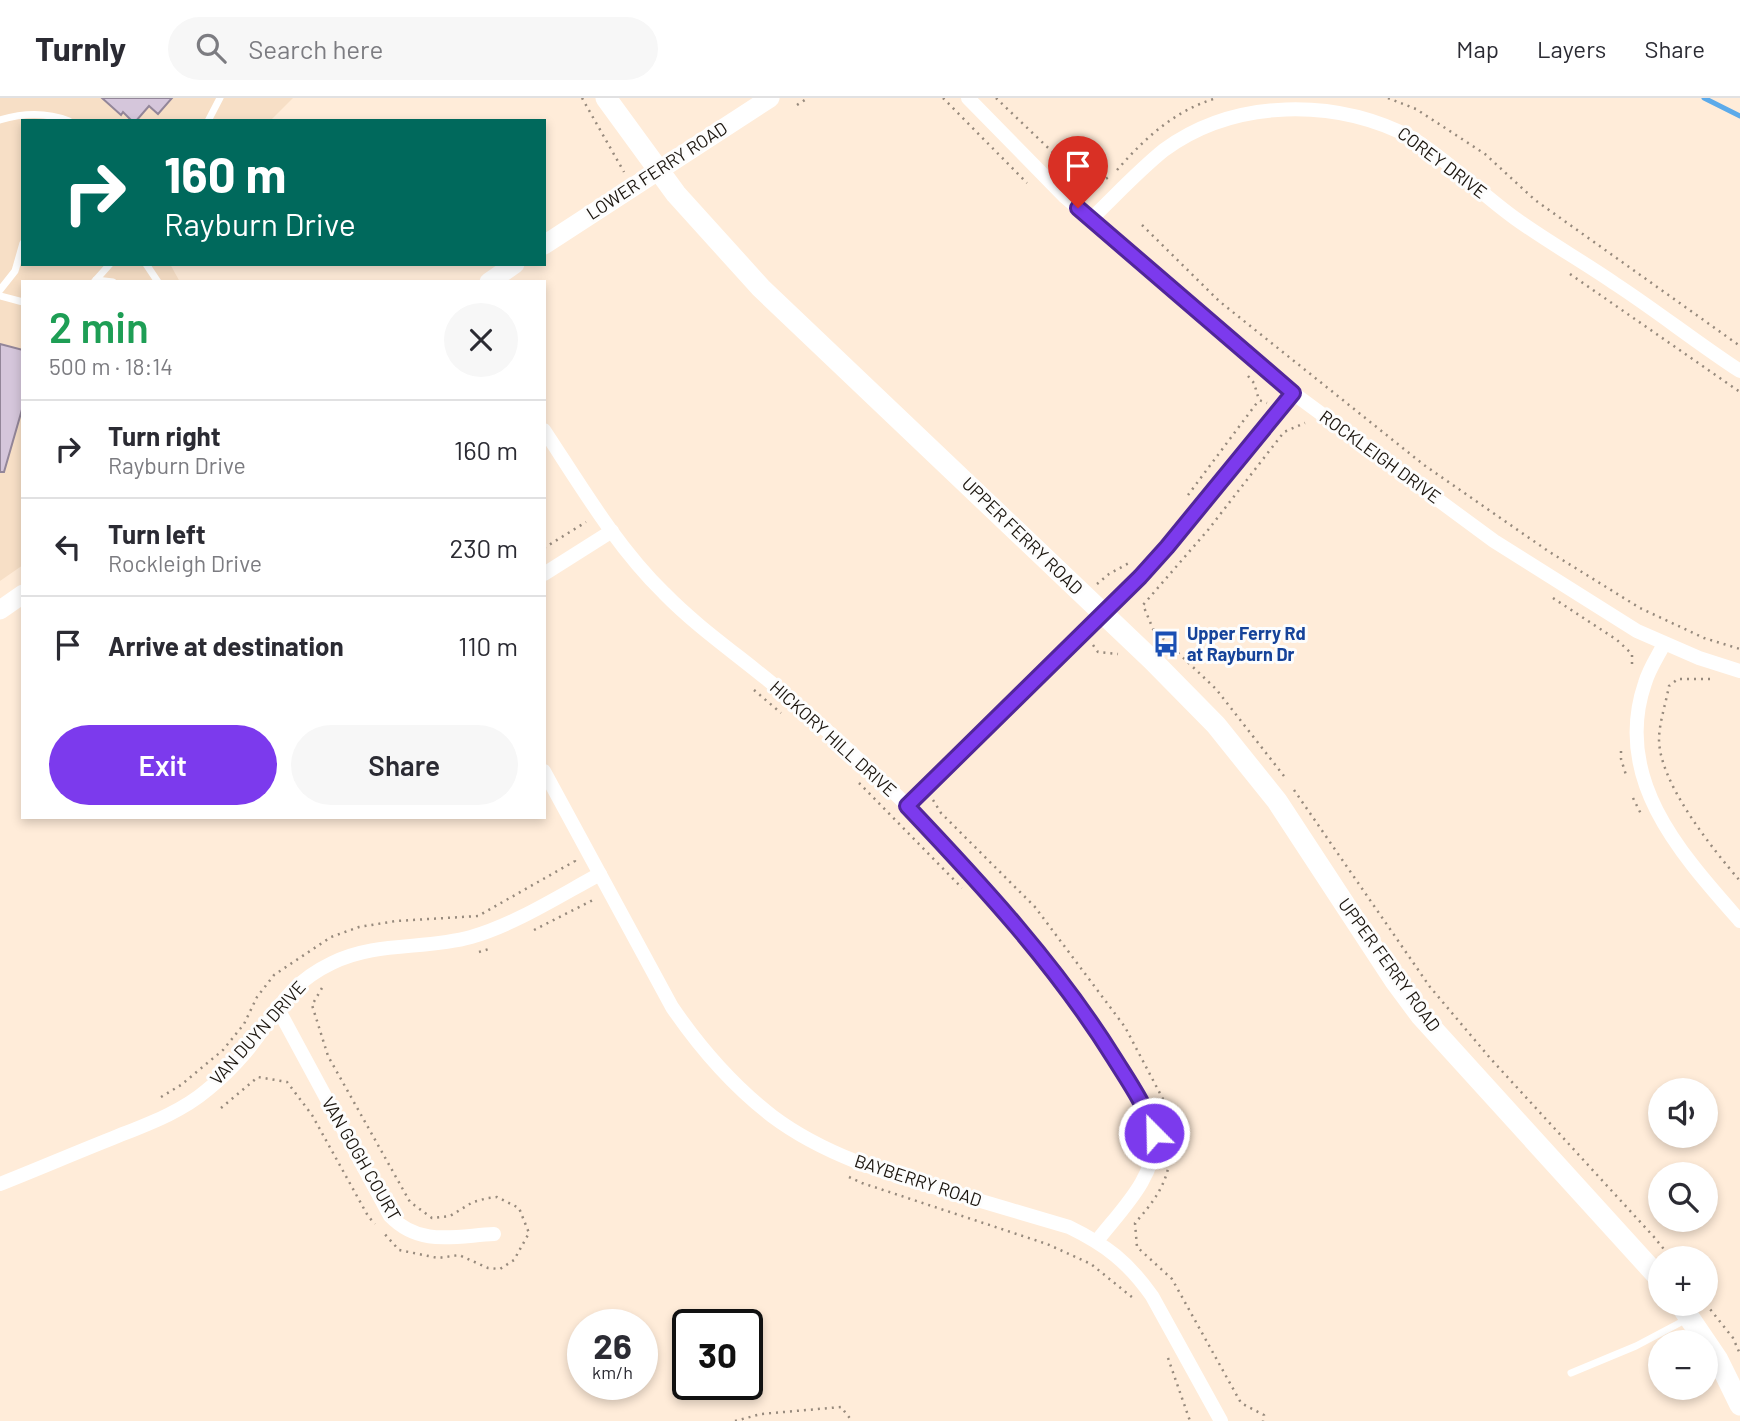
<!DOCTYPE html>
<meta charset="utf-8">
<style>
body{margin:0;font-family:Barlow,sans-serif;background:#f7f7f7;color:#2b2b33;height:100vh;display:flex;flex-direction:column;font-size:26px;white-space:nowrap}
*{box-sizing:border-box;margin:0}
p{font-size:23px;color:#7c7c81}
.icon{flex:none;width:38px;height:38px;fill:none;stroke:currentColor;stroke-width:2;stroke-linecap:round;stroke-linejoin:round}
.map{position:relative;flex:1;overflow:hidden}
.drawer{position:absolute;left:21px;top:182px;width:525px;height:539px;display:flex;flex-direction:column;background:#fff;border-radius:0px;box-shadow:0 4px 10px #0003}
.drawer>*{flex:none}
.top-card{position:absolute;left:21px;top:21px;width:525px;height:147px;border-radius:0px;box-shadow:0 4px 10px #0003;background:#00695c;color:#fff;overflow:hidden}
.buttons{position:absolute;left:1648px;top:980px;display:grid;gap:14px}
.buttons a{display:grid;place-items:center;width:70px;height:70px;border-radius:50%;background:#fff;box-shadow:0 4px 10px #0003;font-size:35px}
.speed{position:absolute;left:567px;top:1211px;display:flex;gap:14px;font-size:35px;font-weight:700;text-align:center}
.speed>*{display:grid;place-content:center;width:91px;height:91px;border-radius:50%;background:#fff;box-shadow:0 4px 10px #0003;line-height:1}
.speed small{font-size:18px;font-weight:400}
.speed .limit{border:4px solid #111;border-radius:10px;background:#fff;color:#111}
.pin{position:absolute;display:grid;place-items:center;width:60px;height:60px;color:#fff;margin:-72px -30px;border-radius:50% 50% 50% 0;rotate:-45deg;box-shadow:0 0 7px #0007}
.pin .icon{rotate:45deg}
.me{position:absolute;width:77px;margin:-38px;rotate:337deg;stroke-linejoin:round;filter:drop-shadow(0 0 5px #0008)}
.turn{display:flex;align-items:center;gap:24px;height:147px;padding:0 28px;font-size:32px}
.turn .icon{width:91px;height:91px;stroke-width:2.5}
.turn b{display:block;font-size:49px;line-height:60px}
.round{display:grid;place-items:center;flex:none;width:74px;height:74px;border-radius:37px;background:#f7f7f7}
.headline{display:flex;align-items:center;justify-content:space-between;height:119px;padding:0 28px}
h1{font-size:42px;font-weight:600;line-height:52px;color:#1e9e55}
.cta{display:flex;gap:14px;margin-top:auto;padding:14px 28px}
.cta a{flex:1;height:80px;border-radius:42px;background:#7c3aed;color:#fff;font-size:28px;font-weight:600;line-height:80px;text-align:center}
.cta a+a{background:#f7f7f7;color:#2b2b33}
ul{padding:0;list-style:none}
li{display:flex;align-items:center;gap:21px;height:98px;padding:0 28px;border-top:2px solid #e1e1e2}
li div{flex:1}
li b{display:block;font-size:26px}
li em{font-style:normal}
header{display:flex;align-items:center;gap:42px;box-sizing:border-box;height:98px;padding:0 35px;background:#fff;border-bottom:2px solid #e1e1e2}
header strong{font-size:33px}
nav{display:flex;gap:38px;margin-inline-start:auto;font-size:24px}
.search{width:490px;height:63px;background:#f7f7f7;display:flex;align-items:center;gap:18px;box-sizing:border-box;padding:0 24px;border-radius:38px;color:#7c7c81;font-size:26px}
.map>svg:first-child{display:block}
.built{fill:#f7dfc6}
.lines{fill:none;stroke-linecap:round;stroke-linejoin:round}
.stream{stroke:#5caaea;stroke-width:5}
.building{fill:#d5c6db;stroke:#938699;stroke-width:2}
.path{stroke:#978a7d;stroke-width:2.5;stroke-dasharray:2 5;stroke-linecap:butt}
.service{stroke:#fff;stroke-width:7}
.minor{stroke:#fff;stroke-width:14}
.tertiary{stroke:#fff;stroke-width:19}
.secondary{stroke:#fff;stroke-width:21}
.route-casing{stroke:#51269a;stroke-width:18}
.route{stroke:#7c3aed;stroke-width:12}
.labels{text-anchor:middle;stroke-width:6;stroke-linejoin:round;paint-order:stroke}
.street-label{font-size:18px;fill:#1b150e;stroke:#fdfdfd}
.transit-label{font-size:18px;font-weight:bold;fill:#164399;stroke:#fdfdfd;text-anchor:start}
</style>
<header>
<strong>Turnly</strong>
<div class="search"><svg class="icon" aria-label="search" viewBox="0 0 24 24"><circle cx="10" cy="10" r="6"/><path d="M15 15l6 6"/></svg>Search here</div>
<nav><a>Map</a><a>Layers</a><a>Share</a></nav>
</header>
<div class="map">
<svg width="1740" height="1323" viewBox="0 0 1740 1323">
<rect width="100%" height="100%" fill="#ffecd9"/>
<path class="built" d="M0,0H293L270,23H23V166H170L180,184H23V467L0,483Z"/>
<g class="lines">
<path class="stream" d="M1704,0L1740,18"/>
</g>
<g class="building">
<path d="M102,0H172L158,16L149,8L136,23H132L123,14L121,17Z"/>
<path d="M0,246L23,252V308L4,374H0Z"/>
</g>
<g class="lines">
<g class="path">
<path d="M582,0L624,74"/>
<path d="M943,0L1027,85"/>
<path d="M996,0L1088,88L1099,85L1112,77"/>
<path d="M1388,0L1416,11L1485,56L1535,102L1740,248"/>
<path d="M797,7L808,0"/>
<path d="M1117,72C1145,40 1175,12 1217,0"/>
<path d="M1142,127L1219,203L1424,367L1548,453L1640,510L1704,540L1740,551"/>
<path d="M1570,176L1740,294"/>
<path d="M1248,278L1254,285L1259,302L1267,305"/>
<path d="M1188,397L1259,302"/>
<path d="M544,450L586,424"/>
<path d="M1097,486L1109,476L1129,465"/>
<path d="M1553,500L1617,542L1632,556V571"/>
<path d="M1093,547L1098,554L1118,556"/>
<path d="M1710,581H1678L1669,588C1666,605 1659,625 1659,642C1660,686 1712,750 1740,783"/>
<path d="M754,592L781,615"/>
<path d="M1621,653V661L1626,677"/>
<path d="M1284,678L1216,591L1153,531L1143,507L1208,432L1284,334L1305,325"/>
<path d="M859,685L962,790"/>
<path d="M1294,692L1430,889L1490,960L1654,1139L1671,1160"/>
<path d="M1633,700L1641,716"/>
<path d="M933,702L941,715L1035,809L1125,929L1164,1003L1167,1020"/>
<path d="M534,832L595,801L596,802"/>
<path d="M479,854L492,850"/>
<path d="M322,890L312,907L328,958L410,1104L432,1120L450,1118L473,1104L488,1100L497,1099L519,1110L529,1135L514,1162L500,1171L488,1170L459,1157L438,1160L399,1152L382,1133"/>
<path d="M161,999L181,987L223,952L244,926L257,899L274,877L331,839L359,829L396,823L478,818L575,763L574,761"/>
<path d="M221,1010L258,979L287,984L312,1017L368,1118L375,1126"/>
<path d="M1170,1058C1168,1085 1153,1105 1135,1125L1137,1149L1172,1181L1241,1305L1264,1317L1263,1323"/>
<path d="M849,1079L862,1085L1047,1146L1091,1166L1133,1200"/>
<path d="M1706,1206L1733,1240L1740,1256"/>
<path d="M1168,1260L1190,1323"/>
<path d="M735,1323L761,1316L841,1309L852,1323"/>
</g>
<g class="service">
<path d="M0,22C23,15 46,14 69,23"/>
<path d="M208,23L220,0"/>
<path d="M146,166L158,184"/>
<path d="M96,182L113,184"/>
<path d="M94,184L110,166"/>
<path d="M0,192L15,173L23,145"/>
<path d="M0,198L23,204"/>
<path d="M1571,1275L1636,1248L1687,1221"/>
</g>
<g class="minor">
<path d="M968,0L1065,99L1293,295L1494,443L1637,533L1699,560L1740,573"/>
<path d="M1091,121C1115,98 1138,73 1164,52C1235,0 1336,0 1412,40C1449,63 1481,96 1516,121C1548,144 1582,163 1614,185C1657,213 1697,245 1740,273"/>
<path d="M544,332C581,388 616,448 664,495C701,533 747,563 787,598C908,701 1025,818 1109,953C1124,976 1151,1010 1154,1038C1157,1079 1120,1113 1097,1143"/>
<path d="M544,476L612,433"/>
<path d="M1664,546C1658,558 1649,571 1645,585C1612,681 1681,756 1740,823"/>
<path d="M544,673L672,909C700,950 732,987 772,1018C824,1057 885,1075 947,1093C988,1105 1028,1117 1069,1129C1106,1147 1128,1164 1152,1198L1221,1323"/>
<path d="M907,708L1126,494L1167,449L1293,295"/>
<path d="M277,909L390,1118C420,1149 455,1138 494,1136"/>
<path d="M0,1086C38,1071 75,1055 113,1040C145,1027 180,1015 207,992C221,981 233,969 245,955C276,918 284,888 332,865C376,843 425,852 471,839C516,826 559,798 600,776"/>
</g>
<g class="tertiary">
<path d="M544,147L770,0"/>
<path d="M489,184L515,166"/>
<path d="M0,512L23,496"/>
</g>
<g class="secondary">
<path d="M606,0L676,96L761,190L1152,562L1216,627L1277,703L1395,883L1421,918L1661,1182"/>
<path d="M1680,1206L1718,1262L1740,1307"/>
</g>
</g>
<g class="lines">
<g class="route-casing">
<path id="route" d="M1078,110L1293,295L1167,449L1140,479L907,708C982,787 1056,867 1114,960C1129,984 1146,1008 1154,1035"/>
</g>
<use href="#route" class="route"/>
</g>
<defs>
<g id="bus-bare" transform="scale(2.1)"><path d="M-5-6H5V4H4V6H2V4H-2V6H-4V4H-5ZM-3.5-4V0h7V-4ZM-3.5 1.2v1.5H-2V1.2ZM2 1.2v1.5H3.5V1.2Z" fill="#1a4fb4" stroke="#fdfdfd" stroke-width="2.5" paint-order="stroke"/></g>
</defs>
<g fill-rule="evenodd">
<use href="#bus-bare" x="1166" y="546"/>
</g>
<g class="labels">
<g class="street-label">
<text transform="translate(1442 65) rotate(37)" y="6">COREY DRIVE</text>
<text transform="translate(657 73) rotate(-33)" y="6">LOWER FERRY ROAD</text>
<text transform="translate(1380 359) rotate(36)" y="6">ROCKLEIGH DRIVE</text>
<text transform="translate(1022 438) rotate(44)" y="6">UPPER FERRY ROAD</text>
<text transform="translate(833 641) rotate(42)" y="6">HICKORY HILL DRIVE</text>
<text transform="translate(1389 867) rotate(54)" y="6">UPPER FERRY ROAD</text>
<text transform="translate(258 935) rotate(-48)" y="6">VAN DUYN DRIVE</text>
<text transform="translate(361 1061) rotate(60)" y="6">VAN GOGH COURT</text>
<text transform="translate(918 1083) rotate(18)" y="6">BAYBERRY ROAD</text>
</g>
<g class="transit-label">
<text x="1187" y="542">Upper Ferry Rd<tspan x="1187" dy="21">at Rayburn Dr</tspan></text>
</g>
</g>
</svg>
<div class="buttons">
<a><svg class="icon" aria-label="sound" viewBox="0 0 24 24"><path d="M4 9h4l5-4v14l-5-4H4zM17 9q2 3 0 6"/></svg></a>
<a><svg class="icon" aria-label="search" viewBox="0 0 24 24"><circle cx="10" cy="10" r="6"/><path d="M15 15l6 6"/></svg></a>
<a>+</a>
<a>−</a>
</div>
<div class="speed"><div>26<small>km/h</small></div><div class="limit">30</div></div>
<div class="pin" style="left:1078px;top:110px;background:#d93025"><svg class="icon" aria-label="arrive" viewBox="0 0 24 24"><path d="M6 21V4h12l-3 4 3 4H6"/></svg></div>
<svg class="me" style="left:1154px;top:1035px" viewBox="-20 -20 40 40"><circle r="17" fill="#7c3aed" stroke="#fff" stroke-width="3"/><path d="M0-11L8 9 0 5-8 9z" fill="#fff"/></svg>
<div class="top-card">
<div class="turn"><svg class="icon" aria-label="right" viewBox="0 0 24 24"><path d="M7 20v-9h11M14 6l5 5-5 5"/></svg><div><b>160 m</b>Rayburn Drive</div></div>
</div>
<section class="drawer">
<div class="headline"><div><h1>2 min</h1><p>500 m · 18:14</p></div><a class="round"><svg class="icon" aria-label="close" viewBox="0 0 24 24"><path d="M6 6l12 12M18 6L6 18"/></svg></a></div>
<ul>
<li><svg class="icon" aria-label="right" viewBox="0 0 24 24"><path d="M7 20v-9h11M14 6l5 5-5 5"/></svg><div><b>Turn right</b><p>Rayburn Drive</p></div><em>160 m</em></li>
<li><svg class="icon" aria-label="left" viewBox="0 0 24 24"><path d="M17 20v-9H6M10 6l-5 5 5 5"/></svg><div><b>Turn left</b><p>Rockleigh Drive</p></div><em>230 m</em></li>
<li><svg class="icon" aria-label="arrive" viewBox="0 0 24 24"><path d="M6 21V4h12l-3 4 3 4H6"/></svg><div><b>Arrive at destination</b></div><em>110 m</em></li>
</ul>
<div class="cta"><a>Exit</a><a>Share</a></div>
</section>
</div>
